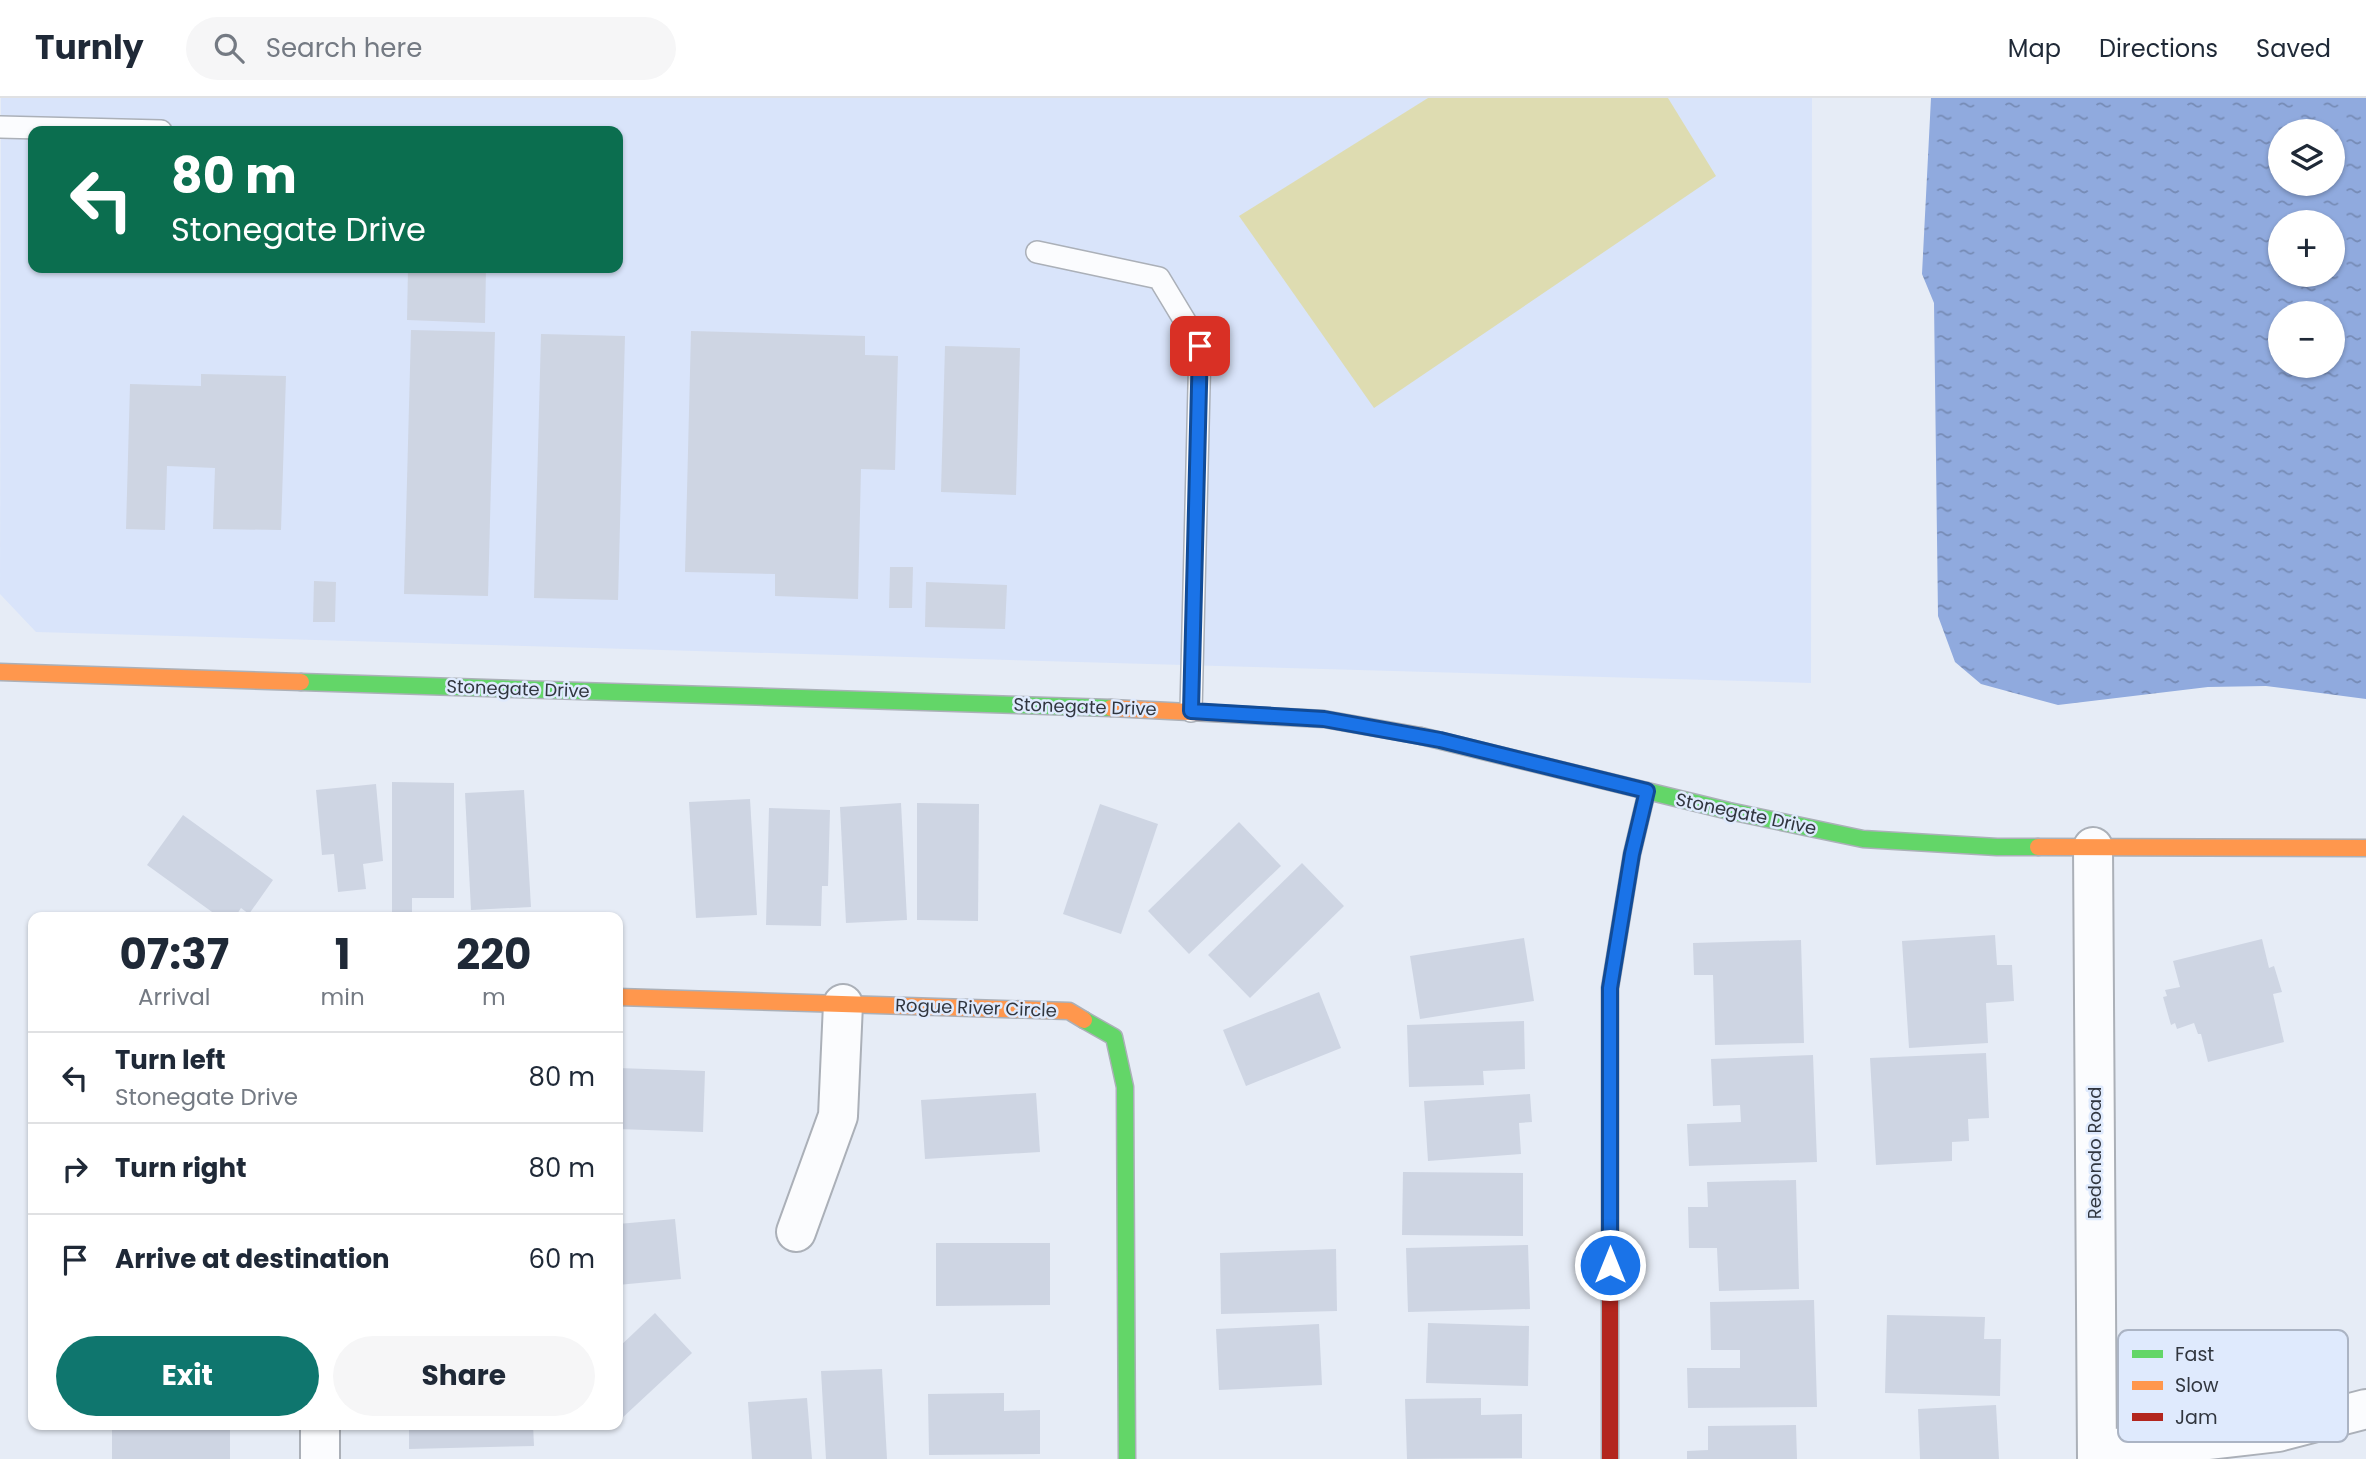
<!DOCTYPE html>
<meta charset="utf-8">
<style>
body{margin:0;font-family:Poppins,sans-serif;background:#f6f6f7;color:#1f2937;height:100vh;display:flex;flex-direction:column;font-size:26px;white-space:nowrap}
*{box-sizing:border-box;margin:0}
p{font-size:23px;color:#747a83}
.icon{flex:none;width:38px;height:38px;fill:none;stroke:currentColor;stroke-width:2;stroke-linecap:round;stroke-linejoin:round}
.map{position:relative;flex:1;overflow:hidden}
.side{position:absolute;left:28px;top:814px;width:595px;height:518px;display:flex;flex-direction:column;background:#fff;border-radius:14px;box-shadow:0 2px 5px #0004}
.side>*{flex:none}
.guide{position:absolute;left:28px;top:28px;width:595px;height:147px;border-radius:14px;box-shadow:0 2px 5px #0004;background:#0b6e4f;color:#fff;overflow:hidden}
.controls{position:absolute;left:2268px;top:21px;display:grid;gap:14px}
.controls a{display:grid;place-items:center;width:77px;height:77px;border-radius:50%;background:#fff;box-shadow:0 2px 5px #0004;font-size:35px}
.pin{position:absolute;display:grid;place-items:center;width:60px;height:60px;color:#fff;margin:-30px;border-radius:14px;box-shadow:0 4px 10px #0006}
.me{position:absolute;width:77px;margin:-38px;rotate:0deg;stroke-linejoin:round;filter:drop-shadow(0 0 5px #0008)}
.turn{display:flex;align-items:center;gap:24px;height:147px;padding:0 28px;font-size:32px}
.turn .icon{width:91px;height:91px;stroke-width:2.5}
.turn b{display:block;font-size:49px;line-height:60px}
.eta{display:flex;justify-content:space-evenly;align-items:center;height:119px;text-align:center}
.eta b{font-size:42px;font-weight:700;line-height:49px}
.button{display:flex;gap:14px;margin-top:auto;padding:14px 28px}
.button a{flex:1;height:80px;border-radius:42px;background:#0f766e;color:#fff;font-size:28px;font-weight:700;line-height:80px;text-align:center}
.button a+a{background:#f6f6f7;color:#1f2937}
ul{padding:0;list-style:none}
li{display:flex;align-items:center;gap:21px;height:91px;padding:0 28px;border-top:2px solid #e0e1e3}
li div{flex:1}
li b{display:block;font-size:26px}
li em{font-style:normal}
header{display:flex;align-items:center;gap:42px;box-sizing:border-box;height:98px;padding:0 35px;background:#fff;border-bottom:2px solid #e0e1e3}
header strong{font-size:33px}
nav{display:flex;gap:38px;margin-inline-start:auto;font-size:24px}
.search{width:490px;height:63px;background:#f6f6f7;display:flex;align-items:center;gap:18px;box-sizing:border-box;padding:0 24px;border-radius:38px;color:#747a83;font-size:26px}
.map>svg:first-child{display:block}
.built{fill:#d9e4fa;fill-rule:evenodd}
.park{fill:#dedcb1}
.water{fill:url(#water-ripples);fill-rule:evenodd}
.building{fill:#ced5e3}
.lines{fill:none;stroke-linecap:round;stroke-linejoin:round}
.lane-casing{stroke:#abb0b8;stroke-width:24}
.street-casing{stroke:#abb0b8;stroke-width:42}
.fast-casing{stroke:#abb0b8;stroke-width:19}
.slow-casing{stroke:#abb0b8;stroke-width:19}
.jam-casing{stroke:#abb0b8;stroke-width:19}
.lane{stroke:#fbfcfe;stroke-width:21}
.street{stroke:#fbfcfe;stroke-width:38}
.fast{stroke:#63d668;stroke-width:16}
.slow{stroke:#ff974d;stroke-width:16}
.jam{stroke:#b3261e;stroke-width:16}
.route-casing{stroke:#114b97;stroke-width:18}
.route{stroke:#1a73e8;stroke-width:12}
.labels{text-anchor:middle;stroke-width:5;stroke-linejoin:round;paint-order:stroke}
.street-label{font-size:18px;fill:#31363f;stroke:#dfeafd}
.key{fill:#dfeafd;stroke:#abb4c4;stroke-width:2}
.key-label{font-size:19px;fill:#31363f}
</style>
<header>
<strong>Turnly</strong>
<div class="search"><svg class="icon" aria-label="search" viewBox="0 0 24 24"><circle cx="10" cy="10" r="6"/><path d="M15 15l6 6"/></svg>Search here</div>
<nav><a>Map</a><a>Directions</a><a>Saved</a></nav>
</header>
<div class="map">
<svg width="2366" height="1361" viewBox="0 0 2366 1361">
<defs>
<pattern id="water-ripples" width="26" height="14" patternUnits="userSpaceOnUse" patternTransform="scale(1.75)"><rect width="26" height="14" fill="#90aade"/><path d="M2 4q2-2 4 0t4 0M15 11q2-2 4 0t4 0" fill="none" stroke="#768bb5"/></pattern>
</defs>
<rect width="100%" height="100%" fill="#e6ecf6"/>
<path class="built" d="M1,0H1812L1811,585L36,534L0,496ZM33,33H618V170H33Z"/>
<path class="park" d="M1428,0H1668L1716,78L1374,310L1239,118Z"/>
<path class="water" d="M1931,0H2366V601L2266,588L2208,589L2058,607L1981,586L1955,564L1938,518L1934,205L1922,176ZM2280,33H2333V86H2280ZM2280,124H2333V177H2280ZM2280,215H2333V268H2280Z"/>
<g class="building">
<path d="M408,170H486L485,225L407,222Z"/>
<path d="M411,232L495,234L488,498L404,496Z"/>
<path d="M691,233L865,238V257L898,258L895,372L861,371L858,501L775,498V476L685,474Z"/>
<path d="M541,236L625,238L618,502L534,500Z"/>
<path d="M945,248L1020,250L1016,397L941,394Z"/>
<path d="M201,276L286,278L281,432L213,431L215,370L167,368L165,432L126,431L130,286L201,288Z"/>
<path d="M890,469H913L912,510H889Z"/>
<path d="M314,483L336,484L335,524H313Z"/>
<path d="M926,484L1007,487L1005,531L925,529Z"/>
<path d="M392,684L454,685V800H412V817H392Z"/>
<path d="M376,686L383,763L363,766L366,791L338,794L334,756L322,757L316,692Z"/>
<path d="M524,692L531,809L471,812L465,695Z"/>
<path d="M750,701L757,817L696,820L689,704Z"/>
<path d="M901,705L907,822L846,825L840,709Z"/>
<path d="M917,705L979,706L978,823L917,822Z"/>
<path d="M1100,706L1158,726L1121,836L1063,816Z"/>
<path d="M769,710L830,712L828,788H822L821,828L766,827Z"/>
<path d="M183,717L273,782L249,816L241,810L235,819H219L147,767Z"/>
<path d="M1239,724L1281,768L1189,856L1148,813Z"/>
<path d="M1302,765L1344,808L1250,900L1208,857Z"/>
<path d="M1995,837L1997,867H2012L2014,903L1986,905L1988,945L1909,950L1902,843Z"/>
<path d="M1524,840L1534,903L1420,921L1410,858Z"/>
<path d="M2262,841L2269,870L2274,868L2282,894L2273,896L2284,944L2208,964L2201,936H2198L2194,925L2177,931L2175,925L2171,927L2163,899L2167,898L2165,892L2180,889L2173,863Z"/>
<path d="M1801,842L1804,945L1715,947L1713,877H1694L1693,845Z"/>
<path d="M1319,894L1341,950L1246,988L1223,932Z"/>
<path d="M1524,923L1525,971L1483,973L1484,987L1409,989L1407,927Z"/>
<path d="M1986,955L1989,1020L1968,1021L1969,1043L1952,1044V1063L1876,1067L1870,960Z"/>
<path d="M1813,957L1817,1064L1689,1068L1687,1026L1741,1024L1740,1007L1713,1008L1711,961Z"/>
<path d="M618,970L705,973L703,1034L618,1031Z"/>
<path d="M1036,995L1040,1054L925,1061L921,1002Z"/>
<path d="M1530,996L1532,1024L1519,1025L1521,1056L1428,1063L1424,1003Z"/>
<path d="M1403,1074L1523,1075V1138L1402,1137Z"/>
<path d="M1796,1082L1799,1191L1719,1193L1717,1150H1689L1688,1109H1708L1707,1084Z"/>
<path d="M675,1121L681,1181L618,1187V1126Z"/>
<path d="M936,1145H1050V1207L936,1208Z"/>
<path d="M1528,1147L1530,1211L1408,1214L1406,1150Z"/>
<path d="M1336,1151L1337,1213L1221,1216L1220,1155Z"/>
<path d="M1814,1202L1817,1309L1688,1310L1687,1270H1740V1252H1711L1710,1204Z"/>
<path d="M655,1215L692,1255L621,1321L618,1318V1250Z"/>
<path d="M1887,1217L1985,1219L1984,1241H2001L2000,1298L1885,1295Z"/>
<path d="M1428,1225L1529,1228L1528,1288L1426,1285Z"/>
<path d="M1319,1226L1322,1287L1219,1292L1216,1231Z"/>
<path d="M882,1271L887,1361H826L821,1273Z"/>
<path d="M1004,1295V1313L1040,1312V1356L929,1357L928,1296Z"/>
<path d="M807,1300L812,1361H752L748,1304Z"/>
<path d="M1481,1300V1317L1522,1316V1360L1407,1361L1405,1301Z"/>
<path d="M1996,1307L1999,1361H1920L1918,1311Z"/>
<rect x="112" y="1326" width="118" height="35"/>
<path d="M409,1326H533L534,1348L409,1351Z"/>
<path d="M1796,1327L1797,1361H1687V1353L1708,1352V1328Z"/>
</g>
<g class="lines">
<g class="lane-casing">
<g id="lane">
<path d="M0,29L161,33"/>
<path d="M1037,154L1159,180L1200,248L1191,613"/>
</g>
</g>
<g class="street-casing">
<g id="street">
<path d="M2093,749L2097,1361"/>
<path d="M796,1134L838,1018L843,906"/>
<path d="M2097,1351L2165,1347L2278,1334L2366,1311"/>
<path d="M320,1361V1326"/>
</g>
</g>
<g class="fast-casing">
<g id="fast">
<path d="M301,584L1111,610"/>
<path d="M1421,638L1729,713L1863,741L1997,749H2038"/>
<path d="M1084,922L1114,939L1125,989L1127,1361"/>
<path d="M1610,1172V890L1632,756L1647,693"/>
</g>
</g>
<g class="slow-casing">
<g id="slow">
<path d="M0,574L301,584"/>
<path d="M1111,610L1324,621L1421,638"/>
<path d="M2038,749L2366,750"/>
<path d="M618,899L1069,913L1084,922"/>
</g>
</g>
<g class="jam-casing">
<path id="jam" d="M1610,1172V1361"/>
</g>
<use href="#lane" class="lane"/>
<use href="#street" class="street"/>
<use href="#fast" class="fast"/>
<use href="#slow" class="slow"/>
<use href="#jam" class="jam"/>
</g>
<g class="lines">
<g class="route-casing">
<path id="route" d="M1200,248L1191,613L1324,621L1440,642L1647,693L1632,756L1610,890V1167"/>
</g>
<use href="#route" class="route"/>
</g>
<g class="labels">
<g class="street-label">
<text transform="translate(518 591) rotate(2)" y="6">Stonegate Drive</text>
<text transform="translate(1085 609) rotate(2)" y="6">Stonegate Drive</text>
<text transform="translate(1746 716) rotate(12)" y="6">Stonegate Drive</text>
<text transform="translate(976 910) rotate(2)" y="6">Rogue River Circle</text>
<text transform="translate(2095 1055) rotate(-90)" y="6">Redondo Road</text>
</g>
</g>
<rect x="2118" y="1232" width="230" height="112" rx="10" class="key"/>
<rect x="2132" y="1252" width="31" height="8" fill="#63d668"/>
<rect x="2132" y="1283" width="31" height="9" fill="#ff974d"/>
<rect x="2132" y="1315" width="31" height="8" fill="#b3261e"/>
<g class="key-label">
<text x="2175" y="1263">Fast</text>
<text x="2175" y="1294">Slow</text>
<text x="2175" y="1326">Jam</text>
</g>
</svg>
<div class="controls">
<a><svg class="icon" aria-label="layers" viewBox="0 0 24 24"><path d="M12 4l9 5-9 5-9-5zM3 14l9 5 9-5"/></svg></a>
<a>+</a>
<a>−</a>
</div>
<div class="pin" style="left:1200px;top:248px;background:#d93025"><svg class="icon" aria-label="arrive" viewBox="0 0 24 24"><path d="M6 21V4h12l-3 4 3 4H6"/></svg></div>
<svg class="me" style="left:1610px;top:1167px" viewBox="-20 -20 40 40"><circle r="17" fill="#1a73e8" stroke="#fff" stroke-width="3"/><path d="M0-11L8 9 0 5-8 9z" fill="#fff"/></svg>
<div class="guide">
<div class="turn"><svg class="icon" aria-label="left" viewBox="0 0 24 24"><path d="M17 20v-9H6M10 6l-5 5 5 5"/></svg><div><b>80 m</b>Stonegate Drive</div></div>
</div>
<section class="side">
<div class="eta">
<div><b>07:37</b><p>Arrival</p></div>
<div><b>1</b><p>min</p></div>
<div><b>220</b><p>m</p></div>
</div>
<ul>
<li><svg class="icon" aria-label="left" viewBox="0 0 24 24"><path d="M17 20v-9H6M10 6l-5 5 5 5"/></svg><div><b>Turn left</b><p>Stonegate Drive</p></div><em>80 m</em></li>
<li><svg class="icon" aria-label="right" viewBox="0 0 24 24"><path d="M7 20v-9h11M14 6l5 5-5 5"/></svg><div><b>Turn right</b></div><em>80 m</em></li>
<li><svg class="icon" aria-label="arrive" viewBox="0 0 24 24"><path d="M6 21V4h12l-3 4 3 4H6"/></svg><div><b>Arrive at destination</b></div><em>60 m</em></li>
</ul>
<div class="button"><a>Exit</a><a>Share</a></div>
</section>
</div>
